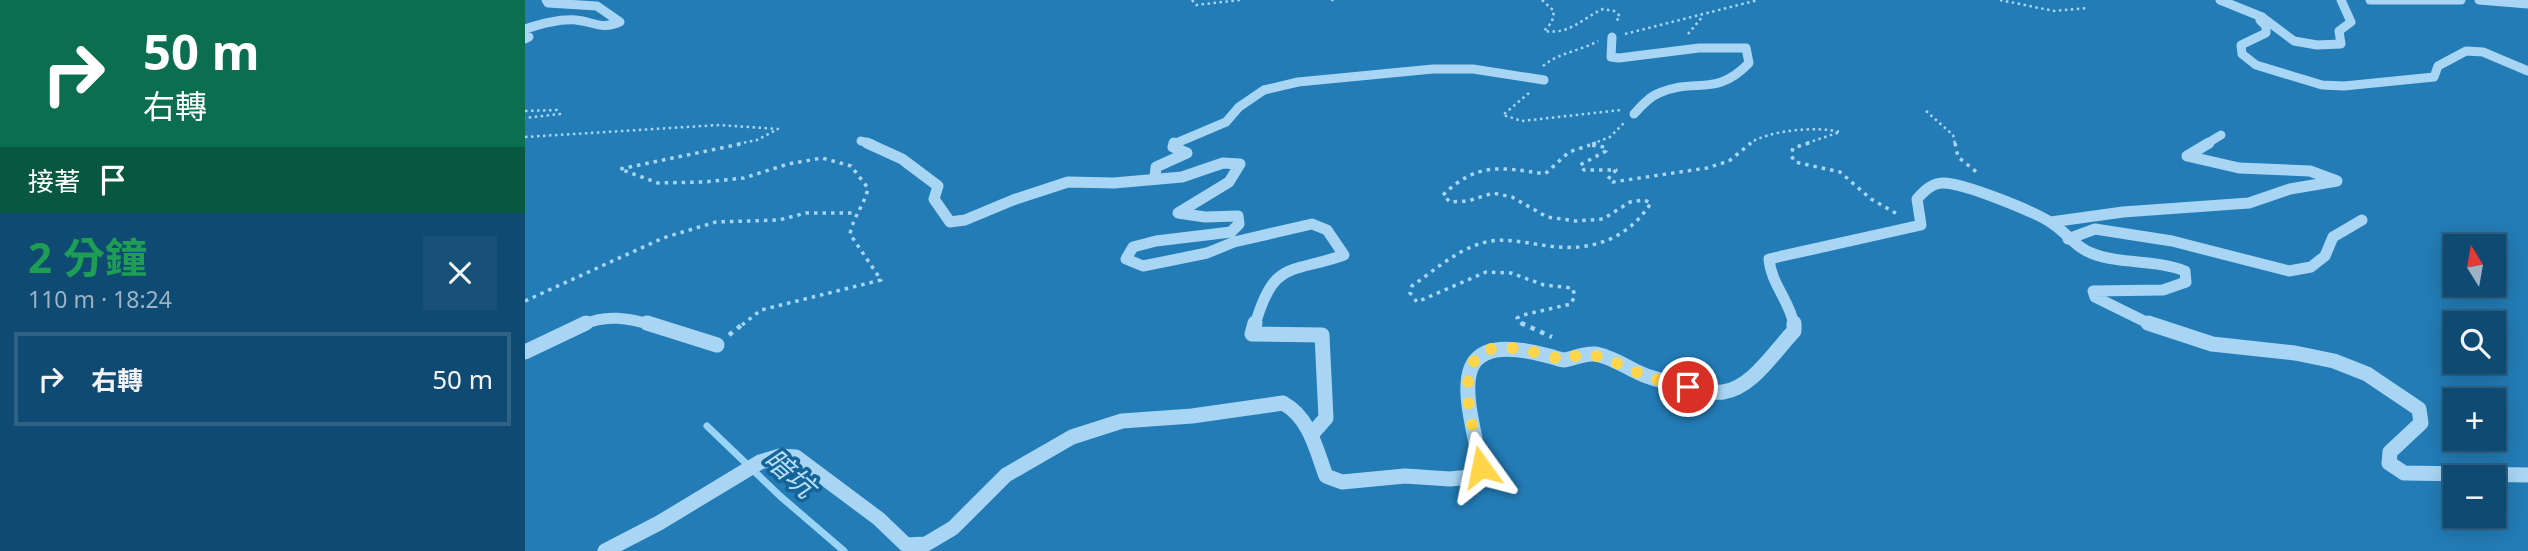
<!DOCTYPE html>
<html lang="zh-TW">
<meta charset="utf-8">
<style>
body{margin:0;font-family:"Noto Sans","Noto Sans TC",sans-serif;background:#185178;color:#f1f3f6;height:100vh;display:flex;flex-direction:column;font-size:26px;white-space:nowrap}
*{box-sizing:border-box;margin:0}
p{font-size:23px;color:#9bb3c4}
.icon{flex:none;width:38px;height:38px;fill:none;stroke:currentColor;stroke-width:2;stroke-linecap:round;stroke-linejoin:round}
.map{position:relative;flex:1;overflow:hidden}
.sheet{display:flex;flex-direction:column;background:#0f4a73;width:525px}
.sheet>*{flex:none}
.banner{background:#0b6e4f;color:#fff;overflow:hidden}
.needle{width:46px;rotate:349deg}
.tools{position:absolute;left:1918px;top:234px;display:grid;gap:14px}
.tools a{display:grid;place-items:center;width:63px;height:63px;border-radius:0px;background:#0f4a73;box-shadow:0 4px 18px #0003,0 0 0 2px #2f6285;font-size:35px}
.pin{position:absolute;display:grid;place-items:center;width:60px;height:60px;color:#fff;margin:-30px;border:4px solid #fff;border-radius:50%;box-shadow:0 2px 7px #0007}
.me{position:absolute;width:77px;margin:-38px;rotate:348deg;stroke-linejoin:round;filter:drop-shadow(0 0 5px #0008)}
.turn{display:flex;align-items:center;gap:24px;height:147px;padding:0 28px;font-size:32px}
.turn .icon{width:91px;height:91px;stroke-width:2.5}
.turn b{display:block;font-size:49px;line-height:60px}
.then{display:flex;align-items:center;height:66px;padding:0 28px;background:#0003;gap:14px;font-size:26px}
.round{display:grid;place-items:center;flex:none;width:74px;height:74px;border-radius:0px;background:#185178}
.summary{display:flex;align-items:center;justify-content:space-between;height:119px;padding:0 28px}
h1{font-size:42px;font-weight:700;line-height:52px;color:#1e9e55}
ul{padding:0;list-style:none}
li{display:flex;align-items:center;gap:21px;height:94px;margin:0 14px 10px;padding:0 14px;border:4px solid #2f6285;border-radius:0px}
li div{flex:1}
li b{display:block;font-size:26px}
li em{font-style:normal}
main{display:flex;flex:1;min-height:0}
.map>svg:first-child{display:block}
.green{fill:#237cb6;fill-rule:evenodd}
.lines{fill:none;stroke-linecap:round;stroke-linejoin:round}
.stream{stroke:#99d3f6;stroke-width:7}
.path-far2{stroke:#a7d5f3;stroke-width:2.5;stroke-dasharray:2.5 3.5;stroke-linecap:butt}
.path-far1{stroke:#a7d5f3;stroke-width:3.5;stroke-dasharray:3.5 5;stroke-linecap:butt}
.path{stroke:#a7d5f3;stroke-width:4.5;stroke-dasharray:4.5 6;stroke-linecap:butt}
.minor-far2{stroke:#a7d5f3;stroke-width:9}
.minor-far1{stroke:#a7d5f3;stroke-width:11}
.minor{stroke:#a7d5f3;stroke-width:15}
.route{stroke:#ffd54a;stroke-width:12;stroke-dasharray:0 21.6}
.labels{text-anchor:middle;stroke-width:7;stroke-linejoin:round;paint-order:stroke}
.near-water-label{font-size:28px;font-style:italic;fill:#b4def9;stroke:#146399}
</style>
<main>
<section class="sheet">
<div class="banner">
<div class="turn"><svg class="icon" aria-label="right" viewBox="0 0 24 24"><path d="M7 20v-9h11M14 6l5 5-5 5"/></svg><div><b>50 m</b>右轉</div></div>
<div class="then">接著<svg class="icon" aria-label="arrive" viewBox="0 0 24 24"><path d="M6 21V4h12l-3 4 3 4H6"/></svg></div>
</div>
<div class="summary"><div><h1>2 分鐘</h1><p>110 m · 18:24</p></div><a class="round"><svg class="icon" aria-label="close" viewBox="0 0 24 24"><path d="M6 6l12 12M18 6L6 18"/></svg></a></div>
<ul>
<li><svg class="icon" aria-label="right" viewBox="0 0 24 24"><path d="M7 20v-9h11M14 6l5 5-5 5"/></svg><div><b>右轉</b></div><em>50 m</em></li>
</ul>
</section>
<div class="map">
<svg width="2003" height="551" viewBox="0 0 2003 551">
<rect width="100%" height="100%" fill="#146399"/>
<path class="green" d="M0,0H2003V551H0ZM1930,247H1969V285H1930ZM1930,324H1969V362H1930ZM1930,401H1969V439H1930ZM1930,478H1969V516H1930Z"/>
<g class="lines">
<path class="stream" d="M182,426L255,496L319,551"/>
<g class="path-far2">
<path d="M667,0L671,5L715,0"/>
<path d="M806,0H809"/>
<path d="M1017,0L1029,11L1027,22L1019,31C1045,35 1056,19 1078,9L1089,11L1095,16L1090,23"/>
<path d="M1475,0L1529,11L1562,8"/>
<path d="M1100,34L1233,0"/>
<path d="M1163,34L1178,16"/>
<path d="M1018,66C1033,53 1055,51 1073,41"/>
<path d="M1004,93L978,115L997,121L1096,110"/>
<path d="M0,111L32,110L35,114L0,118"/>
<path d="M1401,111L1428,135L1430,144"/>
<path d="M0,137L194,125L253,129L232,140L212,144"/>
<path d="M1067,144L1085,137L1100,122"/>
<path d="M1224,144C1242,130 1293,126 1315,132L1279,144"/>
</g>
<g class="path-far1">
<path d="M1071,143L1065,145L1080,147L1081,151L1055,165L1059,170H1091L1083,179L1088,182L1182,168L1204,161L1226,143"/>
<path d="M1284,143L1268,148L1266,155L1270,162L1315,172L1346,199L1374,215"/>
<path d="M1430,143L1433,157L1454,174"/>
<path d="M0,301L138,238L191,222L254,220L281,213H330"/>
<path d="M217,325L236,310L356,280L325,234C329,215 340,204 343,188L326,166L297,158L263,164L219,178L179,182L133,183L95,169L220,143"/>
<path d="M998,325L992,318L998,315L1046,304L1050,295L1047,288L1019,285L986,273L961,272L892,302L885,293L887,286C911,269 936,246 966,241C985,238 1005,244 1024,246C1066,252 1103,239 1126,203L1119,200L1105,202L1078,219L1051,221L1022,217L987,197L968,193L943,201L925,202L918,195C952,162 976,167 1020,174L1044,152L1065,145"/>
</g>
<g class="path">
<path d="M996,323L1027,337"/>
<path d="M204,335L219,323"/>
</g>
<g class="minor-far2">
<path d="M1695,0L1737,17L1735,20L1741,26V33L1716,45L1717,54L1731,65L1797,85L1819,86L1909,77L1913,66L1941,51L1958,52L2003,71"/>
<path d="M1845,0H1936"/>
<path d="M1954,0L2003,4"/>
<path d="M1737,17L1769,41L1792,45L1816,44L1814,31L1826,22L1816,0"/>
<path d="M0,29C16,24 33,19 51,20C69,22 77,30 95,22L72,6L23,3L21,0"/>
<path d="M0,37H4L0,39"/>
<path d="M1087,37L1086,57L1094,58L1174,48H1221L1224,63C1190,98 1171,77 1134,93C1124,97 1116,106 1109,114"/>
<path d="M336,141L347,144"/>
<path d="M649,144L701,122L714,107L739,90L773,82L908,69H948L1019,80"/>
<path d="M1681,144L1696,135"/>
</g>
<g class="minor-far1">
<path d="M342,143L377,159L413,186L409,199L425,222L440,220L488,200L543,182L589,183L657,177L698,163L715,164L704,182L653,213L680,217L713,216L714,224L706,232L631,241L608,247L601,259L618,266L682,253L709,242L787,224L802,230L819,255C765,274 749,259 730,325"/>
<path d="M630,178L631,167L662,153L648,147L649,143"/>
<path d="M1526,222L1598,212L1724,203L1765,189L1812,181L1785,171L1714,168L1662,156L1684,143"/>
<path d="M1543,239L1570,229L1647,241L1764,271L1786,267L1800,256L1808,237L1837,220"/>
<path d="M58,325C80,314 104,318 127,325"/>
<path d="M1269,325C1265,301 1246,284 1244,259L1396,225L1392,199C1399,191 1407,183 1418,183C1439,183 1511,212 1528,224C1542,233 1550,247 1566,253C1596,265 1630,259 1660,271L1661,282L1638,290L1568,291L1570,297L1627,325"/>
</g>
<g class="minor">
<path d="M122,323L192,345"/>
<path d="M730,323L727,334L797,335L801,418L786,435"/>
<path d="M1623,323L1687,344L1770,353L1809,361L1842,374L1894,409L1896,423L1865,452L1864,463L1879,473L2003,475"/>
<path d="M0,352L61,323"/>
<path d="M80,551L134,523L235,462L255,456L271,457L354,519L381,545L401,544L428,528L481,475L547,437L597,421L667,416L758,403C785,418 791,449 801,476L817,482L880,476L925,479L945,477L956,467C942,396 916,327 1024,356C1028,357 1035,360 1039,360C1049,359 1057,353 1070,354C1086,356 1104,369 1119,375C1132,380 1186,394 1198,392C1227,388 1249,352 1269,331V323"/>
</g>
</g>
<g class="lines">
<path class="route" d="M956,467C952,438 921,354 971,348C993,345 1020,356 1040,360C1068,345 1093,366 1119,375C1133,381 1148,383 1163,387"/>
</g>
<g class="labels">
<g class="near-water-label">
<text transform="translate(265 473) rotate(42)" y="10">暗坑</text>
</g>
</g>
</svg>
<div class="tools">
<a><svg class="needle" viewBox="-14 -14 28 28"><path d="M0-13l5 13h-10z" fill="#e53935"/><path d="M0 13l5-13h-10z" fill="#9bb3c4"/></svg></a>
<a><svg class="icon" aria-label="search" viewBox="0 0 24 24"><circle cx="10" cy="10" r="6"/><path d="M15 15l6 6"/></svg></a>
<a>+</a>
<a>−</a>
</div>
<div class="pin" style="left:1163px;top:387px;background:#d93025"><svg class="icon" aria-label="arrive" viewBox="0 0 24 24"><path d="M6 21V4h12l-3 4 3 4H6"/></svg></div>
<svg class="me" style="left:956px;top:467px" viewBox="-20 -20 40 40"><path d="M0-17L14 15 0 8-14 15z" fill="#ffd54a" stroke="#fff" stroke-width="4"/></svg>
</div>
</main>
